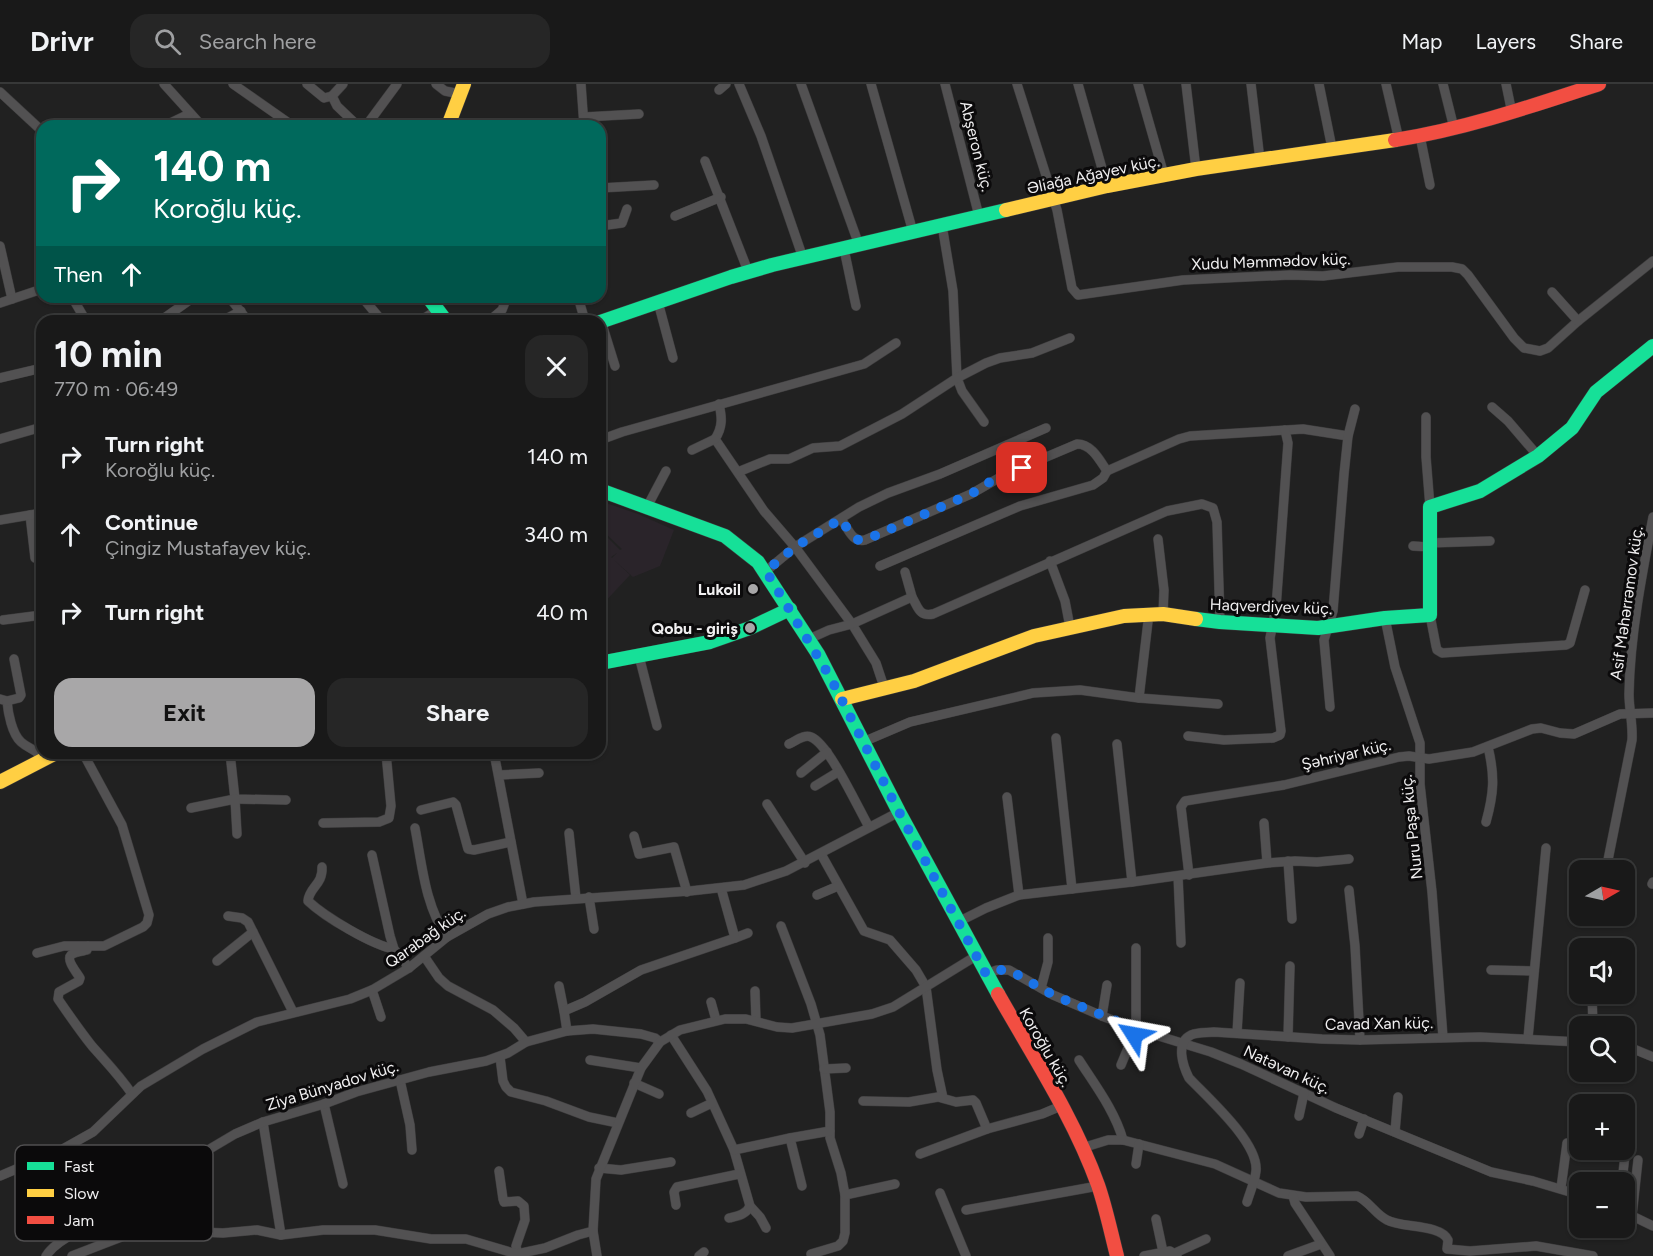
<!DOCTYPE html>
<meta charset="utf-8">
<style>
body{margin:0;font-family:Figtree,sans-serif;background:#262626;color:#f1f3f6;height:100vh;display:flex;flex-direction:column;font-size:22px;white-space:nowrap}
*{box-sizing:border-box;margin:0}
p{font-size:20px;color:#9fa0a2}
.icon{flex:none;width:33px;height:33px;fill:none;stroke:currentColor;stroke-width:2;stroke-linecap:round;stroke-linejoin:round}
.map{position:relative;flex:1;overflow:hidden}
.details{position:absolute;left:36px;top:231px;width:570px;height:444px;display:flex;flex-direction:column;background:#191919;border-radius:18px;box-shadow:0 2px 4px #0004,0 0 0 2px #373838}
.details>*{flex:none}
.hud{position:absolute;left:36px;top:36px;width:570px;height:183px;border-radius:18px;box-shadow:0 2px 4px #0004,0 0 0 2px #373838;background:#00695c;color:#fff;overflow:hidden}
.needle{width:39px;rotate:81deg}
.tools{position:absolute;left:1569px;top:776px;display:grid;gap:12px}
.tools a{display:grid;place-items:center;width:66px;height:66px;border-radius:12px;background:#191919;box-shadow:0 2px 4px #0004,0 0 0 2px #373838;font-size:30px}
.pin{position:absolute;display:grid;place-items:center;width:51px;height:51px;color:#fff;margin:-26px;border-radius:12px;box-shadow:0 3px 9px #0006}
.me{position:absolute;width:66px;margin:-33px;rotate:304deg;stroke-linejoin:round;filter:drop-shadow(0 0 4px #0008)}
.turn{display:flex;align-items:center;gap:21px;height:126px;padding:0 18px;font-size:27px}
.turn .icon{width:78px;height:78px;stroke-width:2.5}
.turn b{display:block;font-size:42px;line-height:51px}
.then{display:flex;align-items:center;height:57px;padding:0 18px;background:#0003;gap:12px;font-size:22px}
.round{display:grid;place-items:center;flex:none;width:63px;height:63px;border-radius:18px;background:#262626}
.overview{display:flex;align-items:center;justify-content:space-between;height:102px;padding:0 18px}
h1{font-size:36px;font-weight:700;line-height:45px}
.action{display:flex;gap:12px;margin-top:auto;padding:12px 18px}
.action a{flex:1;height:69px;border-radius:18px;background:#a8a7a8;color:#111;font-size:24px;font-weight:700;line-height:69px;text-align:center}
.action a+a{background:#262626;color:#f1f3f6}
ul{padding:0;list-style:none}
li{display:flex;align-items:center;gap:18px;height:78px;padding:0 18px}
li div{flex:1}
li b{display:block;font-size:22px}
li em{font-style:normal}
header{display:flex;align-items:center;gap:36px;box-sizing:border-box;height:84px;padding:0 30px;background:#191919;border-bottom:2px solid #373838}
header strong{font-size:28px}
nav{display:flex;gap:33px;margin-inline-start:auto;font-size:21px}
.search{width:420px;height:54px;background:#262626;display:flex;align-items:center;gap:15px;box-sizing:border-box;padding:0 21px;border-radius:18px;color:#9fa0a2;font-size:22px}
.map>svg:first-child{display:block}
.built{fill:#2a242a}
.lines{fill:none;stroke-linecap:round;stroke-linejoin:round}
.street-casing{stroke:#3c3b3c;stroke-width:10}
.fast-casing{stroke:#3c3b3c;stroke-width:15}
.slow-casing{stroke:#3c3b3c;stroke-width:15}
.jam-casing{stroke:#3c3b3c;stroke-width:15}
.street{stroke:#525152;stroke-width:9}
.fast{stroke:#16e098;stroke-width:14}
.slow{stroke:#ffcf43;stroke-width:14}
.jam{stroke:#f24e42;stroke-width:14}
.route{stroke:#1a73e8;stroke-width:10;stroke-dasharray:0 18}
.poi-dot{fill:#a8a7a8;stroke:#0b0a0b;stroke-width:2}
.labels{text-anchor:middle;stroke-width:6;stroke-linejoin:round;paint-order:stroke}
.street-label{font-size:16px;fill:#f0eff0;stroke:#0b0a0b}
.poi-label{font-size:16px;font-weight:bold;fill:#f0eff0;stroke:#0b0a0b;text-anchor:end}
.key{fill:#0b0a0b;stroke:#504f50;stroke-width:1.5}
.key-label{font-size:16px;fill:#f0eff0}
</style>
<header>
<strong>Drivr</strong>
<div class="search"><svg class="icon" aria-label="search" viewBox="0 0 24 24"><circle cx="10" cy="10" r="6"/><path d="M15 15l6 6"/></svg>Search here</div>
<nav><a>Map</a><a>Layers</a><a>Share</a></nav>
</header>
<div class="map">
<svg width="1653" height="1172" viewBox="0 0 1653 1172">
<rect width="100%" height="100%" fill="#212121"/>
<path class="built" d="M600,417L638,430L674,446L660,482L633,493L612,474L617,469L611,473L630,491L600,523V446L620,466L622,465L600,444Z"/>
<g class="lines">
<g class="street-casing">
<g id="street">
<path d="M164,0L202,42"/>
<path d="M233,0L293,42"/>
<path d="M307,0L324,14L332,12L337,22L358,42"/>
<path d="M436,0L445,7L460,10"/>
<path d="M581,0L584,42"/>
<path d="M739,0L761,52L803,174"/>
<path d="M801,0L859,161"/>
<path d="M871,0L913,148"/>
<path d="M945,0L979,132"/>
<path d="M1017,0L1057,126L1072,204L1078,211L1183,196L1290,191L1323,192L1398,183H1452L1462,185L1468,191L1514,254L1524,264L1540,267L1548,264L1578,237L1653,177"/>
<path d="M1078,0L1107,102"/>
<path d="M1138,0L1164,91"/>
<path d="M1186,0L1196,85"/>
<path d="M1251,0L1260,76"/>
<path d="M1319,0L1332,64"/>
<path d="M1386,0L1399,56"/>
<path d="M1443,0L1454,44"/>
<path d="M1506,0L1512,29"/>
<path d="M719,6L726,0"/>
<path d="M0,8L42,47"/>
<path d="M332,12L343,0"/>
<path d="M584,33L639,30"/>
<path d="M164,42L189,30"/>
<path d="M366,42L397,0"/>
<path d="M1420,52L1430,101"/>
<path d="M705,77L748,187"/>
<path d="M600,104L654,101"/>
<path d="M675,132L721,113"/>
<path d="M942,141L953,207L957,294L962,307L984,338"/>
<path d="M600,142L622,139L627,125"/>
<path d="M0,162L12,215"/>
<path d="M844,165L856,222"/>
<path d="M1552,208L1578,237"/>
<path d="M72,213L86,237"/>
<path d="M226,213L233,218L248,237"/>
<path d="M362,213L382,237"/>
<path d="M578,213L585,237"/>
<path d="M658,218L673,274"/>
<path d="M0,219L42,205"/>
<path d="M160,237L194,213"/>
<path d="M222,237L241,227"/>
<path d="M420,237L437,226"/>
<path d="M489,237L502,226L507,213"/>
<path d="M601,237L615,282"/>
<path d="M0,294L42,284"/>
<path d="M719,320C722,333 723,343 715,355L764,427L795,463L852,540L876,579L884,603"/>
<path d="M1492,323L1508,337L1538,372"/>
<path d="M1426,333V373L1430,423"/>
<path d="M0,355L42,343"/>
<path d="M600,356L622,348L864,280L896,259"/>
<path d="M692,366L715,355"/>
<path d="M738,388L770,375H789L813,364L840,362L902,330L957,294L986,279L1000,274L1032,269L1070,254"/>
<path d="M647,423L666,387"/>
<path d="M30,431L35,474"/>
<path d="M841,435C848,444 852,459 865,456L971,410L1004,391L1077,360C1092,360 1100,377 1107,387L1179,355L1190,352L1303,345L1348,352"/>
<path d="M0,436L42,429"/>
<path d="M1158,455L1164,506L1163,530"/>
<path d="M1430,459L1490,457"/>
<path d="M1413,462L1430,463"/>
<path d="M1050,477L1065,517L1070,543"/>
<path d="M880,482L1020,422L1093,401L1103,394L1107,387"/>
<path d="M766,487L795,463L859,423L888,409L940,390L1046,344"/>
<path d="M905,488L912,513"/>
<path d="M1430,531L1436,562L1437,566L1442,569L1566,561L1570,559L1585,506"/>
<path d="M1385,534L1395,583L1420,659V700L1432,808L1443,953"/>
<path d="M3,536L42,531"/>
<path d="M809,555L829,546L852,540L912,513C918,523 919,533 933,530L1167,427L1202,420L1213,424L1217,438L1220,538"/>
<path d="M639,572L657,642"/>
<path d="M1139,614L1149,529"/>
<path d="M0,615L7,617C8,629 12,650 21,658C30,666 36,664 43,676"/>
<path d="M7,617L19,614L21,611L14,575"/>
<path d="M1330,623L1324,556L1333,527L1344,390L1348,352L1355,325"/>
<path d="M1188,652L1224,656L1273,654L1280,651L1281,647L1270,554L1276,524L1288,359L1285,346"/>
<path d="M1056,654L1072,805"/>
<path d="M863,658L910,638L1033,609L1080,606L1139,614L1218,620"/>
<path d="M789,660C796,657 804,650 811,653C829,660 858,724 869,743"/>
<path d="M1117,660L1132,798"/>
<path d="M230,669L235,715L286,716"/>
<path d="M494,669L523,820"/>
<path d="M386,673L423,669"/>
<path d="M801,689L827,668"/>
<path d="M499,691L539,689"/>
<path d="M815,702L838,688"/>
<path d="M1007,713L1019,811"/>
<path d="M767,720L805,779"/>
<path d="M191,724L235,715L237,750"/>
<path d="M421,726L453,718L456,721L468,765L474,766L511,758"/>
<path d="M1486,738C1494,709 1495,692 1488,663"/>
<path d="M323,739L379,738L389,734L391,722L386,669"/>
<path d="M1264,739L1267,779"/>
<path d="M415,744C422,780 425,822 447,853"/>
<path d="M569,749L576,814"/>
<path d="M634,752L639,770L674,763L687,808"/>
<path d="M821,770L864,847L890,856L916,886L926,903L937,986L943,1014"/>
<path d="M372,771L390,852L394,865L409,884"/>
<path d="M1288,777L1292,835"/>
<path d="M322,783C323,801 309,803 308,817C325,833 372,861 394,865"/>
<path d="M1606,786L1632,656C1633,640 1629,625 1629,610C1630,552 1642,490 1653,433"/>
<path d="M1189,791L1181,723L1185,717L1284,701L1399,673L1409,672L1429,675L1473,668L1532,645L1541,644L1560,649L1574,650L1620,630L1653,629"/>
<path d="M1178,792L1181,859"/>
<path d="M1652,800L1653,798"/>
<path d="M1349,806L1355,862L1360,956"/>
<path d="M817,811L838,802"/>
<path d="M589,813L594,845"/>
<path d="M228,832L242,834L248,838L293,928"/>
<path d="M958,838L986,824L1019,811L1132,798L1267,779L1295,777L1317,778L1349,775"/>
<path d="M781,842L811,920L820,951L830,1028V1054L841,1089L845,1111V1149L843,1157L838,1162L811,1170L812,1172"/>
<path d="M735,854L748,849"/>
<path d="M88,862L87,866C83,867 74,868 71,871C66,876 77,889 80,894L79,897L59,908L58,915C69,931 80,947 92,962C107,979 119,991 132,1010"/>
<path d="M37,869L64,862H104L143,843L147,839L149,831L122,741L83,669"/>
<path d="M424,872L439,894L448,902L493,926L514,944L526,958"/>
<path d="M217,877L253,848"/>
<path d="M1491,886L1534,887"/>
<path d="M986,890L997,886H1009L1053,911L1102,932L1136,945L1211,968L1241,980L1336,1024L1491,1088L1533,1097L1580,1111"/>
<path d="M559,902L564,927"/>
<path d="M1041,904L1048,878V854"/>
<path d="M372,906L381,933"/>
<path d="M755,907L756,937"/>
<path d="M1592,909L1593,942"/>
<path d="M711,918L716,936"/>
<path d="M1102,932L1107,901"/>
<path d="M567,947L564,927L585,918L641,886L735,854L721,804"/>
<path d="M1237,949L1240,899"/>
<path d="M671,951L707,1007L734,1066L750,1122L760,1133L766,1144"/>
<path d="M1288,953L1290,882"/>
<path d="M1528,954L1546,764"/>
<path d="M1624,961L1653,973"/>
<path d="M500,973L503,997L506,1003L511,1008L546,1017L589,1033L618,1039"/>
<path d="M590,976L641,984"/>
<path d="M1079,976C1095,1001 1115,1027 1123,1056"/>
<path d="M1121,981L1136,945V864"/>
<path d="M824,985L846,984"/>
<path d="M400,996L410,1041L412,1066"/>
<path d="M634,999L659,1010"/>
<path d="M863,1017L909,1018L938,1013L956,1018L973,1016L976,1019L987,1045"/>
<path d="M324,1020L343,1100"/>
<path d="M691,1029L712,1019"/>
<path d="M1299,1032L1304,1009"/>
<path d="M263,1038L281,1151"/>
<path d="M1395,1048L1398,1013"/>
<path d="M1359,1050L1364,1035"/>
<path d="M790,1054L802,1102"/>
<path d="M1082,1064L1108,1056H1123L1215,1080L1279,1109L1306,1113L1357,1112C1369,1117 1375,1130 1387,1136C1401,1144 1441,1140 1448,1156L1447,1165L1470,1167L1536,1162L1593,1172"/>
<path d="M734,1066L790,1054L830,1047"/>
<path d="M920,1070L987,1045L1042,1030L1061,1022"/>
<path d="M126,1077L133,1096L135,1098L150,1096L155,1100"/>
<path d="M1136,1080L1139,1060"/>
<path d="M599,1084L621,1086L671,1078"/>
<path d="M499,1087L503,1115L504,1118L518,1117L524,1122L525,1136L516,1162L518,1172"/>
<path d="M0,1092L61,1066L93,1048L141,1002L203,965L257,938L350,915L372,906L409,884L447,853L488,830L508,823L534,818L690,807L744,801L786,787L899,728"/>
<path d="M1622,1098L1625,1071"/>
<path d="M1561,1104L1567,1059"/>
<path d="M940,1109L966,1172"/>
<path d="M845,1111L895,1100"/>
<path d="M1293,1112L1295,1119L1330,1172"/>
<path d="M1247,1118C1250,1108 1255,1097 1256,1087C1259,1059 1208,1014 1189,994C1183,982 1175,959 1191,951C1198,948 1207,949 1214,948L1322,955L1360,956L1480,953L1580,958"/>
<path d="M676,1121L674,1108L677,1103L739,1090"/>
<path d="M966,1126L1098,1102"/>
<path d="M1624,1128L1653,1142"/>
<path d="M1632,1132L1638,1076"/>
<path d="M729,1134C737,1132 746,1131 750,1122"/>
<path d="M1156,1135L1163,1168"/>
<path d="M1175,1169L1206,1155"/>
<path d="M46,1172C60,1149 119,1130 145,1118L151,1113L159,1095L235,1050L263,1038L324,1020L356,1008L429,988L486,977L508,969L526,958L567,947L593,945L641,950L655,954L660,958"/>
<path d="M72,1172L134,1148L151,1146L223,1149L257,1146L281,1151L323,1146H375L431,1155H466L517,1170L545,1164L578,1151L593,1147"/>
<path d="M597,1172L593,1147L596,1095L641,984L660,958L680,946L725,935H746L777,943L792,944L872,930L893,923L976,872"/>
<path d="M699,1172L704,1168"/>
<path d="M1144,1172L1170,1167L1177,1172"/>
<path d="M1288,1172L1321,1160"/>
</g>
</g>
<g class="fast-casing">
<g id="fast">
<path d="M428,213L446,237"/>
<path d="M600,238L731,193L772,181L1006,126"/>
<path d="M600,406L725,452L758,478L818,570L899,728L998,910"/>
<path d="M1196,535L1220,538L1318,544L1385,534L1430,531V423L1480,407L1538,372L1572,344L1596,308L1653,262"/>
<path d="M600,579L710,558L750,544L790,525"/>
</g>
</g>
<g class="slow-casing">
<g id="slow">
<path d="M448,42L464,0"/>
<path d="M1006,126L1107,102L1196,85L1395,56"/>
<path d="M842,615L914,597L1034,552L1124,532L1163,530L1196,535"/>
<path d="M0,698L56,669"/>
</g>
</g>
<g class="jam-casing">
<g id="jam">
<path d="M1395,56C1465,45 1532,22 1599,0"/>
<path d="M998,910C1033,972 1074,1034 1098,1101C1106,1124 1111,1149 1117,1172"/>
</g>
</g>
<use href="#street" class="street"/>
<use href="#fast" class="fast"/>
<use href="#slow" class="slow"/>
<use href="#jam" class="jam"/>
</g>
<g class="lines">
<path class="route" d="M1022,384L990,398L971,410L865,456C852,459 848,444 841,435L795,463L766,487L830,593L899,728L986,890L997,886H1009L1053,911L1136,945L1134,951"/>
</g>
<g class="poi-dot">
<circle cx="753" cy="505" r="6"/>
<circle cx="750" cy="544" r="6"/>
</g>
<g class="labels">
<g class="street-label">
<text transform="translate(977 62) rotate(76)" y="6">Abşeron küç.</text>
<text transform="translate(1093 90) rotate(-12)" y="6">Əliağa Ağayev küç.</text>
<text transform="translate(1271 177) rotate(-2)" y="6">Xudu Məmmədov küç.</text>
<text transform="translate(1626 519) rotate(-82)" y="6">Asif Məhərrəmov küç.</text>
<text transform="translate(1271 522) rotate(2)" y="6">Haqverdiyev küç.</text>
<text transform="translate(1346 670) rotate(-13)" y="6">Şəhriyar küç.</text>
<text transform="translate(1411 743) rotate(-96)" y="6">Nuru Paşa küç.</text>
<text transform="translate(425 853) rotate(-35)" y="6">Qarabağ küç.</text>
<text transform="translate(1379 939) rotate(-1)" y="6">Cavad Xan küç.</text>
<text transform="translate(1046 963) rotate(60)" y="6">Koroğlu küç.</text>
<text transform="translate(1287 985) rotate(25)" y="6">Natəvan küç.</text>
<text transform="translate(332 1001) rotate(-17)" y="6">Ziya Bünyadov küç.</text>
</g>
<g class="poi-label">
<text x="741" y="511">Lukoil</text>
<text x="738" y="550">Qobu - giriş</text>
</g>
</g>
<rect x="15" y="1061" width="198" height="96" rx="9" class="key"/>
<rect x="27" y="1078" width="27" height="8" fill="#16e098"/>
<rect x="27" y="1105" width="27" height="8" fill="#ffcf43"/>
<rect x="27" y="1132" width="27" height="8" fill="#f24e42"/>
<g class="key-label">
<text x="64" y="1088">Fast</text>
<text x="64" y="1115">Slow</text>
<text x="64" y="1142">Jam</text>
</g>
</svg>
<div class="tools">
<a><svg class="needle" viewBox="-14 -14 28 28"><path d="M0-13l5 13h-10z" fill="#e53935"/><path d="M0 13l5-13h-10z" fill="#9fa0a2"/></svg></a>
<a><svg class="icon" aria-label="sound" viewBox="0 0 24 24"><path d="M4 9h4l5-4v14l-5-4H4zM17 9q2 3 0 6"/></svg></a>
<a><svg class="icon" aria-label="search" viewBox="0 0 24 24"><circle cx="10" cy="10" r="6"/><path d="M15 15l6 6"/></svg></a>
<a>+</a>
<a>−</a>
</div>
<div class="pin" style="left:1022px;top:384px;background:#d93025"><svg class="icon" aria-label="arrive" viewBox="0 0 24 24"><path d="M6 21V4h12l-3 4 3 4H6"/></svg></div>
<svg class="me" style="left:1134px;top:951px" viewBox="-20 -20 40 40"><path d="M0-17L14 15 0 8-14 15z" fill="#1a73e8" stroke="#fff" stroke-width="4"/></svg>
<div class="hud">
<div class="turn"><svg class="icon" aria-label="right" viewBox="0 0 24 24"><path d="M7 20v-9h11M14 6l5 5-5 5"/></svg><div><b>140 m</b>Koroğlu küç.</div></div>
<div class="then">Then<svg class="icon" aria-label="ahead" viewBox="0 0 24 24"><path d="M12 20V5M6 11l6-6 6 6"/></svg></div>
</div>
<section class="details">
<div class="overview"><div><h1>10 min</h1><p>770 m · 06:49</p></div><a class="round"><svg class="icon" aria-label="close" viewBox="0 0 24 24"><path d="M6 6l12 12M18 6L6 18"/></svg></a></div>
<ul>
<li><svg class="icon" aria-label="right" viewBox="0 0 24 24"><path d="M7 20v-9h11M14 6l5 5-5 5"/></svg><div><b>Turn right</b><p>Koroğlu küç.</p></div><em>140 m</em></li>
<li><svg class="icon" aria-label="ahead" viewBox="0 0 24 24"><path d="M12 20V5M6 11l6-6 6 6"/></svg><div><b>Continue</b><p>Çingiz Mustafayev küç.</p></div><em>340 m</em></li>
<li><svg class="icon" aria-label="right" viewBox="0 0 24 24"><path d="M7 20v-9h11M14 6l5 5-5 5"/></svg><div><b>Turn right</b></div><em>40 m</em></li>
</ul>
<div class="action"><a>Exit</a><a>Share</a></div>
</section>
</div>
